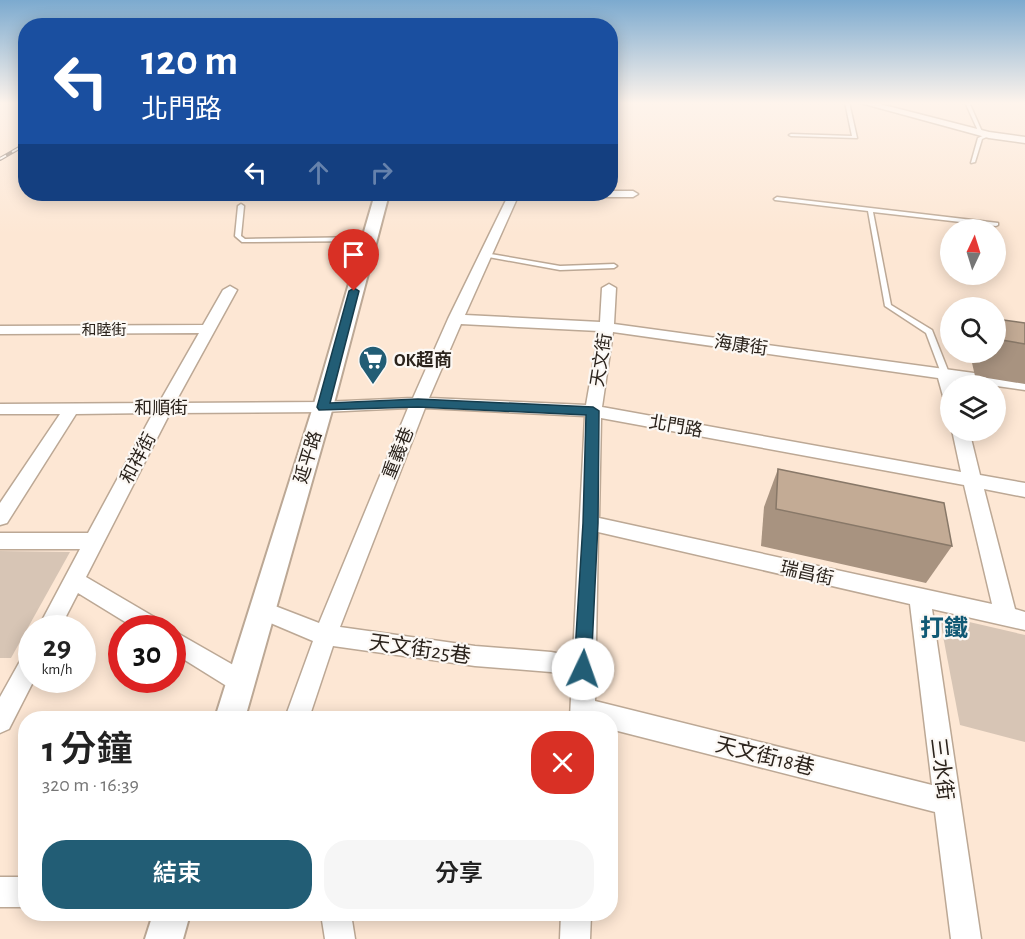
<!DOCTYPE html>
<html lang="zh-TW">
<meta charset="utf-8">
<style>
body{margin:0;font-family:"Alegreya Sans","Noto Sans TC",sans-serif;background:#f6f6f6;color:#222;height:100vh;display:flex;flex-direction:column;font-size:22px;white-space:nowrap}
*{box-sizing:border-box;margin:0}
p{font-size:20px;color:#767676}
.icon{flex:none;width:33px;height:33px;fill:none;stroke:currentColor;stroke-width:2;stroke-linecap:round;stroke-linejoin:round}
.map{position:relative;flex:1;overflow:hidden}
.panel{position:absolute;left:18px;top:711px;width:600px;height:210px;display:flex;flex-direction:column;background:#fff;border-radius:24px;box-shadow:0 3px 15px #0003}
.panel>*{flex:none}
.hud{position:absolute;left:18px;top:18px;width:600px;height:183px;border-radius:24px;box-shadow:0 3px 15px #0003;background:#1a4fa0;color:#fff;overflow:hidden}
.needle{width:39px;rotate:4deg}
.controls{position:absolute;left:940px;top:219px;display:grid;gap:12px}
.controls a{display:grid;place-items:center;width:66px;height:66px;border-radius:50%;background:#fff;box-shadow:0 3px 15px #0003;font-size:30px}
.speed{position:absolute;left:18px;top:615px;display:flex;gap:12px;font-size:30px;font-weight:700;text-align:center}
.speed>*{display:grid;place-content:center;width:78px;height:78px;border-radius:50%;background:#fff;box-shadow:0 3px 15px #0003;line-height:1}
.speed small{font-size:15px;font-weight:400}
.speed .limit{border:9px solid #d22;background:#fff;color:#111}
.pin{position:absolute;display:grid;place-items:center;width:51px;height:51px;color:#fff;margin:-62px -26px;border-radius:50% 50% 50% 0;rotate:-45deg;box-shadow:0 0 6px #0007}
.pin .icon{rotate:45deg}
.me{position:absolute;width:66px;margin:-33px;rotate:3deg;stroke-linejoin:round;filter:drop-shadow(0 0 4px #0008)}
.turn{display:flex;align-items:center;gap:21px;height:126px;padding:0 24px;font-size:27px}
.turn .icon{width:78px;height:78px;stroke-width:2.5}
.turn b{display:block;font-size:42px;line-height:51px}
.lanes{display:flex;align-items:center;height:57px;padding:0 24px;background:#0003;justify-content:center;gap:30px;direction:ltr}
.lanes .off{opacity:.35}
.round{display:grid;place-items:center;flex:none;width:63px;height:63px;border-radius:24px;background:#f6f6f6}
.head{display:flex;align-items:center;justify-content:space-between;height:102px;padding:0 24px}
h1{font-size:36px;font-weight:600;line-height:45px}
.primary-button{display:flex;gap:12px;margin-top:auto;padding:12px 24px}
.primary-button a{flex:1;height:69px;border-radius:24px;background:#225d75;color:#fff;font-size:24px;font-weight:600;line-height:69px;text-align:center}
.primary-button a+a{background:#f6f6f6;color:#222}
.map>svg:first-child{display:block}
.green{fill:#d7c5b5}
.lines{fill:none;stroke-linecap:round;stroke-linejoin:round}
.service-casing{stroke:#bca895;stroke-width:3}
.minor-casing{stroke:#bca895;stroke-width:3}
.tertiary-casing{stroke:#bca895;stroke-width:4}
.service{fill:#fff;fill-rule:evenodd}
.minor{fill:#fff;fill-rule:evenodd}
.tertiary{fill:#fff;fill-rule:evenodd}
.rail-casing{stroke:#817368;stroke-width:4}
.rail{stroke:#fcf8f4;stroke-width:2;stroke-dasharray:7;stroke-linecap:butt}
.wall{fill:#a89380}
.building{fill:#c3ab95;stroke:#887868;stroke-width:1.5}
.route{fill:#225d75;stroke:#163c4c;stroke-width:1.5}
.labels{text-anchor:middle;stroke-width:4.5;stroke-linejoin:round;paint-order:stroke}
.far-street-label{font-size:15px;fill:#2b231c;stroke:#fcf8f4}
.street-label{font-size:18px;fill:#2b231c;stroke:#fcf8f4}
.poi-label{font-size:18px;font-weight:bold;fill:#2b231c;stroke:#fcf8f4;text-anchor:start}
.near-street-label{font-size:21px;fill:#2b231c;stroke:#fcf8f4}
.near-neighbourhood-label{font-size:24px;font-weight:bold;fill:#105974;stroke:#fcf8f4}
</style>
<div class="map">
<svg width="1025" height="939" viewBox="0 0 1025 939">
<rect width="100%" height="100%" fill="#fde7d4"/>
<g class="green">
<path d="M0,551L70,552L11,658H0Z"/>
<path d="M939,615L1025,635V742L960,725Z"/>
</g>
<g class="lines">
<g class="service-casing">
<g id="service">
<path d="M845,102H849L857,138L791,136L789,135L791,134L852,136Z"/>
<path d="M965,102H969L983,134L979,133Z"/>
<path d="M987,134L991,135L982,139L975,162L971,163L978,138Z"/>
<path d="M777,197L998,223V225L996,226L873,212L891,305L932,330L949,373L948,375H945L941,373L926,333L885,306L868,211L775,200L774,199Z"/>
<path d="M241,204L244,206L241,236L245,239L369,237L372,239L369,241L242,242L235,236L238,206Z"/>
<path d="M485,253L560,266L614,264L617,266L614,268L560,270L483,256V254Z"/>
</g>
</g>
<g class="minor-casing">
<g id="minor">
<path d="M857,102H872L989,132L1025,137V143L989,138Z"/>
<path d="M610,191H633L638,194L633,197H578L573,194H610Z"/>
<path d="M509,194H519L465,315L600,322L602,288L609,284L616,288L614,324L1025,380V390L955,380L956,386H951V401L943,396L938,378L613,332L602,407L961,472L952,430H969L980,475L1025,483V497L984,489L1015,609L1025,612V630L932,609L981,939H951L935,812L610,729V718H570L572,677L551,672L475,666L333,646L309,718H285L313,641L254,616L251,610L254,604L262,601L319,623L408,408L323,412L170,413L86,577L161,621L164,628H135L78,593L60,628H38L80,549H0V533H88L153,413L76,414L7,523L0,525V503L60,414H0V404L159,403L199,333L0,334V326L203,325L223,290L230,286L237,290L175,403L323,402L413,398L448,319ZM461,324L599,331L586,405L429,398ZM425,408L585,416L573,656L551,652L475,646L340,627ZM601,418L964,485L992,604L599,518ZM598,532L910,604L932,785L595,701Z"/>
<path d="M172,630L249,674L253,682L249,690L241,693L233,690L172,652Z"/>
<path d="M32,651V680H34L9,729L0,733V697L24,654Z"/>
<rect x="0" y="877" width="26" height="30"/>
<path d="M321,914H351L355,939H325Z"/>
<path d="M561,914H591L590,939H560Z"/>
</g>
</g>
<g class="tertiary-casing">
<g id="tertiary">
<path d="M375,194H389L333,407L245,718H215L313,407Z"/>
<path d="M153,914H190L183,939H145Z"/>
</g>
</g>
<use href="#service" class="service"/>
<use href="#minor" class="minor"/>
<use href="#tertiary" class="tertiary"/>
<g class="rail-casing">
<path id="rail" d="M0,159L26,144"/>
</g>
<use href="#rail" class="rail"/>
</g>
<g class="wall">
<path d="M996,319L1025,323V384L975,376L970,354V352H996Z"/>
<path d="M778,469L952,546L926,583L761,546L764,507Z"/>
</g>
<g class="building">
<path d="M996,319L1025,323V344L996,339Z"/>
<path d="M778,469L944,503L952,546L776,509Z"/>
</g>
<linearGradient id="sky" x2="0" y2="1"><stop stop-color="#7caacf"/><stop offset="0.44" stop-color="#fef4ec"/><stop offset="1" stop-color="#fef4ec" stop-opacity="0"/></linearGradient>
<rect width="1025" height="234" fill="url(#sky)"/>
<path class="route" d="M354,288L359,291L330,403L418,399L593,407L599,411L598,523L591,669L589,675L583,677L576,675L574,669L583,523L586,415L418,407L319,410L317,407L349,291Z"/>
<defs>
<g id="supermarket-pin" transform="scale(1.5)"><path d="M0 17L-7.5 6A9.5 9.5 0 1 1 7.5 6Z" fill="#225d75" stroke="#fcf8f4"/><path d="M-6-5.5h2.5l.6 2H6L4.5 2H-2.5L-4.4-4H-6ZM-1.5 3.2a1.3 1.3 0 1 0 .1 0ZM3 3.2a1.3 1.3 0 1 0 .1 0Z" fill="#fff"/></g>
</defs>
<g fill-rule="evenodd">
<use href="#supermarket-pin" x="373" y="360"/>
</g>
<g class="labels">
<g class="far-street-label">
<text x="104" y="335">和睦街</text>
</g>
<g class="street-label">
<text transform="translate(741 345) rotate(8)" y="6">海康街</text>
<text transform="translate(601 360) rotate(-81)" y="6">天文街</text>
<text x="161" y="414">和順街</text>
<text transform="translate(676 426) rotate(10)" y="6">北門路</text>
<text transform="translate(398 453) rotate(-68)" y="6">重義巷</text>
<text transform="translate(308 457) rotate(-73)" y="6">延平路</text>
<text transform="translate(138 458) rotate(-62)" y="6">和祥街</text>
<text transform="translate(807 573) rotate(13)" y="6">瑞昌街</text>
</g>
<g class="poi-label">
<text x="394" y="366">OK超商</text>
</g>
<g class="near-street-label">
<text transform="translate(420 649) rotate(8)" y="7">天文街25巷</text>
<text transform="translate(765 756) rotate(14)" y="7">天文街18巷</text>
<text transform="translate(942 769) rotate(83)" y="7">三水街</text>
</g>
<g class="near-neighbourhood-label">
<text x="944" y="636">打鐵</text>
</g>
</g>
</svg>
<div class="controls">
<a><svg class="needle" viewBox="-14 -14 28 28"><path d="M0-13l5 13h-10z" fill="#e53935"/><path d="M0 13l5-13h-10z" fill="#767676"/></svg></a>
<a><svg class="icon" aria-label="search" viewBox="0 0 24 24"><circle cx="10" cy="10" r="6"/><path d="M15 15l6 6"/></svg></a>
<a><svg class="icon" aria-label="layers" viewBox="0 0 24 24"><path d="M12 4l9 5-9 5-9-5zM3 14l9 5 9-5"/></svg></a>
</div>
<div class="speed"><div>29<small>km/h</small></div><div class="limit">30</div></div>
<div class="pin" style="left:354px;top:291px;background:#d93025"><svg class="icon" aria-label="arrive" viewBox="0 0 24 24"><path d="M6 21V4h12l-3 4 3 4H6"/></svg></div>
<svg class="me" style="left:583px;top:669px" viewBox="-20 -20 40 40"><circle r="19" fill="#fff"/><path d="M0-13L10 11 0 6-10 11z" fill="#225d75"/></svg>
<div class="hud">
<div class="turn"><svg class="icon" aria-label="left" viewBox="0 0 24 24"><path d="M17 20v-9H6M10 6l-5 5 5 5"/></svg><div><b>120 m</b>北門路</div></div>
<div class="lanes"><svg class="icon" aria-label="left" viewBox="0 0 24 24"><path d="M17 20v-9H6M10 6l-5 5 5 5"/></svg><svg class="icon off" aria-label="ahead" viewBox="0 0 24 24"><path d="M12 20V5M6 11l6-6 6 6"/></svg><svg class="icon off" aria-label="right" viewBox="0 0 24 24"><path d="M7 20v-9h11M14 6l5 5-5 5"/></svg></div>
</div>
<section class="panel">
<div class="head"><div><h1>1 分鐘</h1><p>320 m · 16:39</p></div><a class="round" style="background:#d93025;color:#fff"><svg class="icon" aria-label="close" viewBox="0 0 24 24"><path d="M6 6l12 12M18 6L6 18"/></svg></a></div>
<div class="primary-button"><a>結束</a><a>分享</a></div>
</section>
</div>
